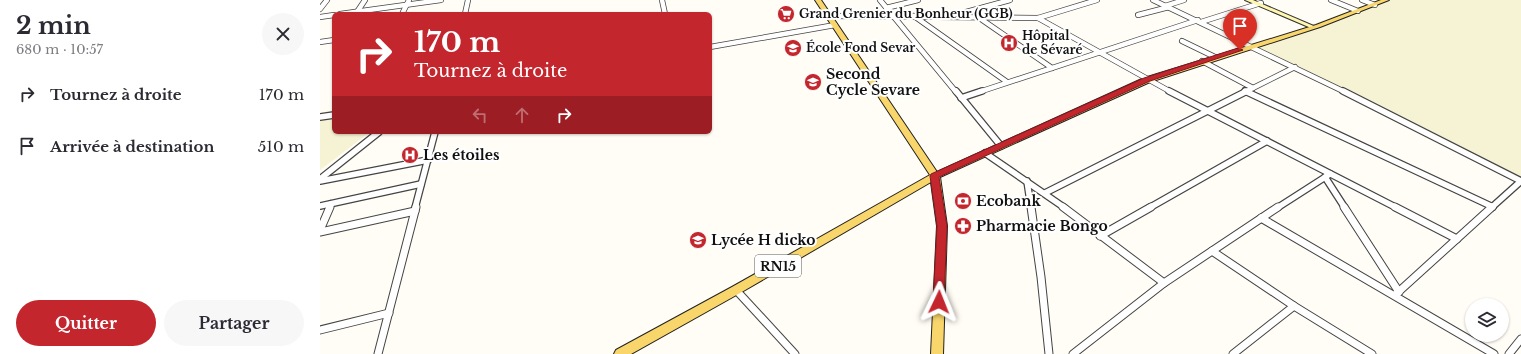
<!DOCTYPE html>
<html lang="fr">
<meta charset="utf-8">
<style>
body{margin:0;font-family:"Libre Baskerville",serif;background:#f7f7f7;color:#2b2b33;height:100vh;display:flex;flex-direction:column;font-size:15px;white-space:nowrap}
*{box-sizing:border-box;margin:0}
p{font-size:13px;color:#7c7c81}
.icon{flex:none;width:22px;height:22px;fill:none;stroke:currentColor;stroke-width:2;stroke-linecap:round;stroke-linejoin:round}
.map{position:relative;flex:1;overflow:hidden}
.panel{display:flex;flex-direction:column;background:#fff;width:320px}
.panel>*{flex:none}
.hud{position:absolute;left:12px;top:12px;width:380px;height:122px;border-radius:6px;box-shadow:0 1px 3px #0004;background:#c4262e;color:#fff;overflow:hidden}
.tools{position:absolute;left:1145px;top:298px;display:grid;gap:8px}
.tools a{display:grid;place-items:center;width:44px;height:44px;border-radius:50%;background:#fff;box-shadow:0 1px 3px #0004;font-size:20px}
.pin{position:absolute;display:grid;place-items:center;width:34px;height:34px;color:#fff;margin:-41px -17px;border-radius:50% 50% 50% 0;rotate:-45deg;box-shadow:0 0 4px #0007}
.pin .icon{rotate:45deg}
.me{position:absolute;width:44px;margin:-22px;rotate:2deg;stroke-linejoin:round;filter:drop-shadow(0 0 3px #0008)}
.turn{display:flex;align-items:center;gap:14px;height:84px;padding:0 16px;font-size:18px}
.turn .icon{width:52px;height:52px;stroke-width:2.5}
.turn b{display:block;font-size:28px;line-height:34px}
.lanes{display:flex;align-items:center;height:38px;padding:0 16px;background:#0003;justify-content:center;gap:20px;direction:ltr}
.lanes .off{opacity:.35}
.round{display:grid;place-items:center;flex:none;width:42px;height:42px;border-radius:21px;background:#f7f7f7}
.overview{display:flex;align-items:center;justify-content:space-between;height:68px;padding:0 16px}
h1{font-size:24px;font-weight:800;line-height:30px}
.action{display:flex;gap:8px;margin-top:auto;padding:8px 16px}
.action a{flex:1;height:46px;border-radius:24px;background:#c4262e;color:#fff;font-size:16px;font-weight:800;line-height:46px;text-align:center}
.action a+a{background:#f7f7f7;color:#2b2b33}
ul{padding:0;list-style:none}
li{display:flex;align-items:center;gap:12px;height:52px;padding:0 16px}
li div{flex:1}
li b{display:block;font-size:15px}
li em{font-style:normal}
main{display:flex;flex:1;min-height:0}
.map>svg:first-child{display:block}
.farmland{fill:#f6f3d4}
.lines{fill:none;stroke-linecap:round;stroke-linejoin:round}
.street-far2-casing{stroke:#444;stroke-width:6}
.street-far1-casing{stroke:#444;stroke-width:8}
.street-casing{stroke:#444;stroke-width:9}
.secondary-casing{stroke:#333;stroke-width:2}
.primary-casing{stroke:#222;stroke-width:2}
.street-far2{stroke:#fff;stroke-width:4.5}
.street-far1{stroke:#fff;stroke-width:5.5}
.street{stroke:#fff;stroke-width:7}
.secondary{fill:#fff6b0;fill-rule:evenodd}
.primary{fill:#f9d66b;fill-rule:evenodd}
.route{fill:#c4262e;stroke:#7f191e}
.labels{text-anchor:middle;stroke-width:4;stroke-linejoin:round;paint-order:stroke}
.far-poi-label{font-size:12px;font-weight:bold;fill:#111;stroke:#fff;text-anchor:start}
.shield{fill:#fff;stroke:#585858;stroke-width:1}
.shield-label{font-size:13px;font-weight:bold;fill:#111}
.poi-label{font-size:14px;font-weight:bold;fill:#111;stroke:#fff;text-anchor:start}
</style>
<main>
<section class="panel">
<div class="overview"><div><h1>2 min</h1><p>680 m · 10:57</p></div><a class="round"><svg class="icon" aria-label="close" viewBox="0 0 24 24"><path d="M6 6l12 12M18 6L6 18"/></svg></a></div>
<ul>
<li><svg class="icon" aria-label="right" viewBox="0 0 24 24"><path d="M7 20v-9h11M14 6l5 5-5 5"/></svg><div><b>Tournez à droite</b></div><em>170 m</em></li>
<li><svg class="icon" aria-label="arrive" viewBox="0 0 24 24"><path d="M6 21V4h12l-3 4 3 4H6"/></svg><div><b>Arrivée à destination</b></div><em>510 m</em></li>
</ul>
<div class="action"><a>Quitter</a><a>Partager</a></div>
</section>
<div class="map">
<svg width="1201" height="354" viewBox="0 0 1201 354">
<rect width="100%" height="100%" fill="#fffdf5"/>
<g class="farmland">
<path d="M1061,0H1201V182L932,46Z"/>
<path d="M14,110V132H50L0,170V113Z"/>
</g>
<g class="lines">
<g class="street-far2-casing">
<g id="street-far2">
<path d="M342,0L345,14"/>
<path d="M560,0L636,92"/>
<path d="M833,0L1025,92"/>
<path d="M1011,0L1038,11"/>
<path d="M1042,0L1055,5"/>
<path d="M845,6L864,0"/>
<path d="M566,8L598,0"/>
<path d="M0,9L7,0"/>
<path d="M37,12L45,0"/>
<path d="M20,14L121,0"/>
<path d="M82,14L89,0"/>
<path d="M145,14L148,0"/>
<path d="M635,15L690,0"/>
<path d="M818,15L849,7"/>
<path d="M508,16L718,18L777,0"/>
<path d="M594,16L687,82"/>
<path d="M0,17L14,15"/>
<path d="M658,17L732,68"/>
<path d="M718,18L851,92"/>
<path d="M881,22L941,3"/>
<path d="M862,41L895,57"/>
<path d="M0,42L14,40"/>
<path d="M390,47L515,25"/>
<path d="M882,61L933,88"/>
<path d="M925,91L927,92"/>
<path d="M659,92L878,20"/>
<path d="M925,92L975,67"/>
</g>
</g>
<g class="street-far1-casing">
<g id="street-far1">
<path d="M636,91L681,146"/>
<path d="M849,91L1077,208"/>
<path d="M925,91L1173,207"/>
<path d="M1023,91L1201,181"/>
<path d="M641,98L662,91"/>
<path d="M0,117L14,115"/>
<path d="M665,153L745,208"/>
<path d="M1005,177L1025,208"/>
<path d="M0,179L59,132"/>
<path d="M0,181L108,160"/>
<path d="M707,181L711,208"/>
<path d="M725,193L927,91"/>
<path d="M0,206L101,184"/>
<path d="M9,208L11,204"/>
<path d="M95,208L115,132"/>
<path d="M829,208L947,141"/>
<path d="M957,208L1010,174"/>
<path d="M1171,208L1201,181"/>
</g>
</g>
<g class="street-casing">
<g id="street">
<path d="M711,207L721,277L729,354"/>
<path d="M743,207L844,283"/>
<path d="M1024,207L1079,292"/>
<path d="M1075,207L1137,239"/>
<path d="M941,218L1174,354"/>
<path d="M0,230L10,207"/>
<path d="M0,232L95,211"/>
<path d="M780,236L831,207"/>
<path d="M892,251L974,306L1052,354"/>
<path d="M416,290L475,354"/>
<path d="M1075,295L1172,207"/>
<path d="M0,330L69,313"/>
<path d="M58,354L96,207"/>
<path d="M753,354L844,283L958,207"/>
<path d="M913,354L974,306"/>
<path d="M1189,354L1201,339"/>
</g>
</g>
<g class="secondary-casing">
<path id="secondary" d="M925,0H933L996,27L991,28Z"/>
</g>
<g class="primary-casing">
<path id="primary" d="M495,0H501L617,172L824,78L996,25L1061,0H1069L1000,27L830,82L620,177L627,226L623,354H611L617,226L611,182L420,293L311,354H294L296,350L412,287L610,175Z"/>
</g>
<use href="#street-far2" class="street-far2"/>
<use href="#street-far1" class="street-far1"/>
<use href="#street" class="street"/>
<use href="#secondary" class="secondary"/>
<use href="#primary" class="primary"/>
</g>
<path class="route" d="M918,48L923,50L830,81L619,177L627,226L624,302L623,305H615L613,302L617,226L610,176L611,174L824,78Z"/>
<defs>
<g id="supermarket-disc" transform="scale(0.9)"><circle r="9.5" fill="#c4262e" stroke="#fff"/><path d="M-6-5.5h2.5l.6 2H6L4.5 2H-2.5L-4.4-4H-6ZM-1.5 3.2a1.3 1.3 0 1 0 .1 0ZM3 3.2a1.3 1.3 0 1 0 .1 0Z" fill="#fff"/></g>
<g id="hospital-disc" transform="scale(0.9)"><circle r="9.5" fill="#c4262e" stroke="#fff"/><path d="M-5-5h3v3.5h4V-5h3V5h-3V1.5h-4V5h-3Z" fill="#fff"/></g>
<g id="school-disc" transform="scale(0.9)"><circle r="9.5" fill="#c4262e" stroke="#fff"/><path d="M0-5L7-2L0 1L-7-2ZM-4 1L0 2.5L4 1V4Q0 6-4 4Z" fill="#fff"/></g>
<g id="bank-disc" transform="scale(0.9)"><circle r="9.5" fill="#c4262e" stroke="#fff"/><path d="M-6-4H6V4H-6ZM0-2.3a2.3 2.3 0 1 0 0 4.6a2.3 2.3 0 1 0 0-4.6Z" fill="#fff"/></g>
<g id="pharmacy-disc" transform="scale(0.9)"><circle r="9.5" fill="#c4262e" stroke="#fff"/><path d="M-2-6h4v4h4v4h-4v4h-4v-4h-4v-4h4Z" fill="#fff"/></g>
</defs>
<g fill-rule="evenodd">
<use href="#supermarket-disc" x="466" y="14"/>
<use href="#hospital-disc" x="689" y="43"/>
<use href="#school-disc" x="473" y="48"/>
<use href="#school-disc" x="493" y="82"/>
<use href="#hospital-disc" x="90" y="155"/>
<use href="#bank-disc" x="643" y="201"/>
<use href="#pharmacy-disc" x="643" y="226"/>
<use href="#school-disc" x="378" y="240"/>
</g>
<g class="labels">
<g class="far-poi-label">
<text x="479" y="18">Grand Grenier du Bonheur (GGB)</text>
<text x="702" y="40">Hôpital<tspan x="702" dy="14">de Sévaré</tspan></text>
<text x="486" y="52">École Fond Sevar</text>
</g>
<rect class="shield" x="435" y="255" width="46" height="22" rx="3"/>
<g class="shield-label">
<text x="458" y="271">RN15</text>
</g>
<g class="poi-label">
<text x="506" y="79">Second<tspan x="506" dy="16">Cycle Sevare</tspan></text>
<text x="103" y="160">Les étoiles</text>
<text x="656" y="206">Ecobank</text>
<text x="656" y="231">Pharmacie Bongo</text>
<text x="391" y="245">Lycée H dicko</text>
</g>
</g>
</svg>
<div class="tools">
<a><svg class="icon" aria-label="layers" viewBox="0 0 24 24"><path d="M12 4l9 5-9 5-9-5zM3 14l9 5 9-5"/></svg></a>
</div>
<div class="pin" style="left:920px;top:50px;background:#d93025"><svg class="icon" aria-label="arrive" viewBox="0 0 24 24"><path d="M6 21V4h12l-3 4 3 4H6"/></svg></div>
<svg class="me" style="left:619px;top:302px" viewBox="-20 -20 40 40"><path d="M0-17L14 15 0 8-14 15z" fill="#c4262e" stroke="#fff" stroke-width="4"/></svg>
<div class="hud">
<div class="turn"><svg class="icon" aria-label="right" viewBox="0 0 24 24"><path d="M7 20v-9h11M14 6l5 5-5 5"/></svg><div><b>170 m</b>Tournez à droite</div></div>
<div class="lanes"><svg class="icon off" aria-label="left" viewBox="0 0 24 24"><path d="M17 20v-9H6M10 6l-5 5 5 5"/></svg><svg class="icon off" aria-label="ahead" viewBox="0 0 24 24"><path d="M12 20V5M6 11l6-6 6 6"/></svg><svg class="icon" aria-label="right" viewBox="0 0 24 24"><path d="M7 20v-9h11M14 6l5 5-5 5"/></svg></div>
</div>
</div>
</main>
